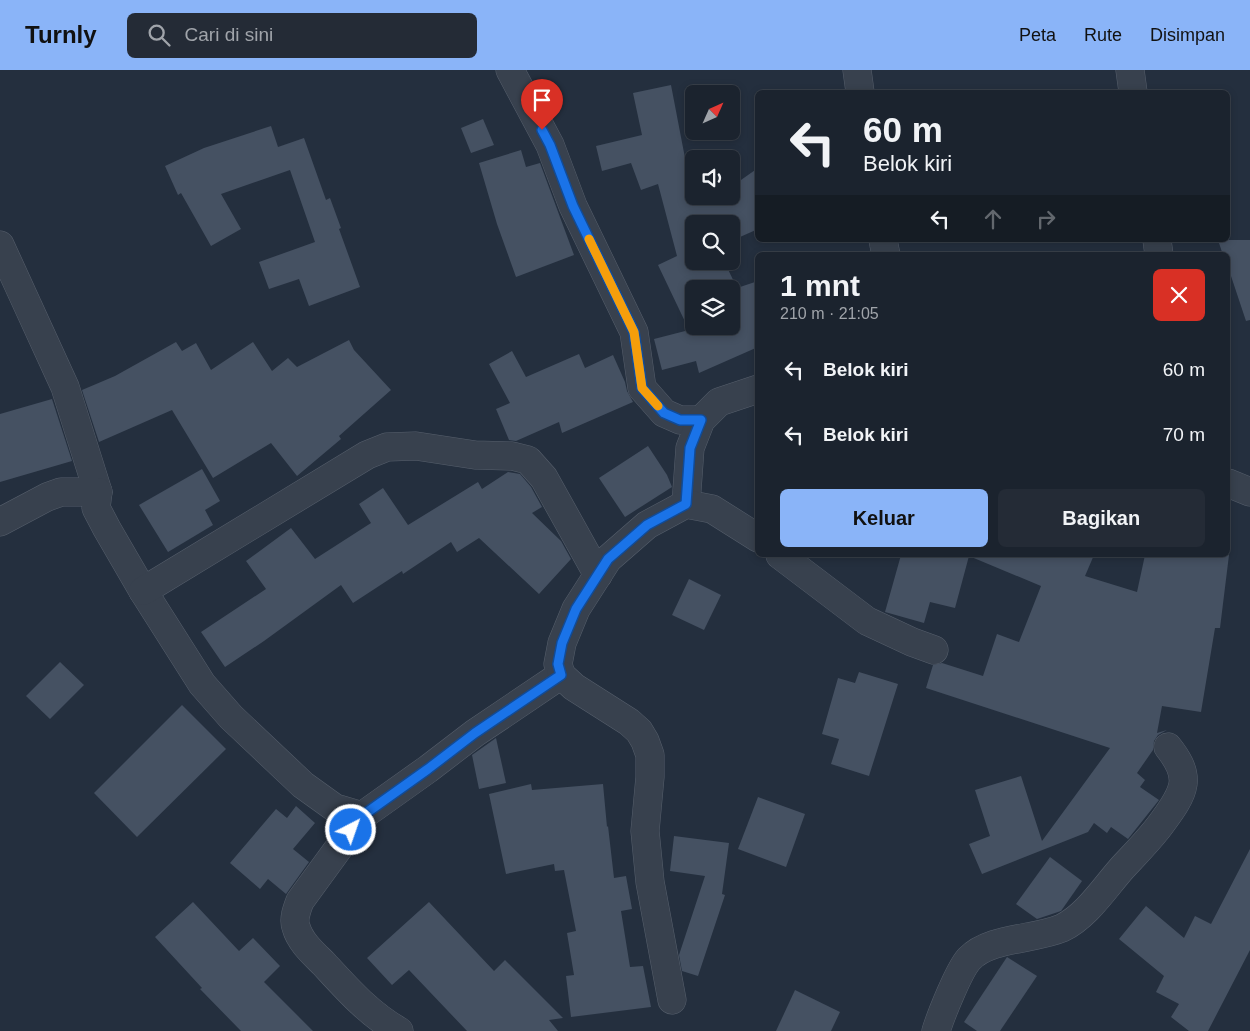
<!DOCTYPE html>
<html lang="id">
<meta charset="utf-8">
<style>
body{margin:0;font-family:Arial,sans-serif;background:#242b36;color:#f1f3f6;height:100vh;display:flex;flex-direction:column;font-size:19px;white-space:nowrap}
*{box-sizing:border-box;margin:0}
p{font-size:16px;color:#a0a4aa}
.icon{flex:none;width:28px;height:28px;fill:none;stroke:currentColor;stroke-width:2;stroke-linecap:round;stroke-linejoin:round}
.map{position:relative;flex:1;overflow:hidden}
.sheet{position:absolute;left:755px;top:182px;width:475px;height:305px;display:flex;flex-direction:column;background:#1b232e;border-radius:8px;box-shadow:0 2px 8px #0003,0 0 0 1px #39404a}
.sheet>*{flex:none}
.top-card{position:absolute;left:755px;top:20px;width:475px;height:152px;border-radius:8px;box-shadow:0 2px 8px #0003,0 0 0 1px #39404a;background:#1b232e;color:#f1f3f6;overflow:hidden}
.needle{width:32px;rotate:45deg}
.tools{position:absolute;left:685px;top:15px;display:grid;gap:10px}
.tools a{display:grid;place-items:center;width:55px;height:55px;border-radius:8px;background:#1b232e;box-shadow:0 2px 8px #0003,0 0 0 1px #39404a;font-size:25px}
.pin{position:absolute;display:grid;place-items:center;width:42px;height:42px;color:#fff;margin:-51px -21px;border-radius:50% 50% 50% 0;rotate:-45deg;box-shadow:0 0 5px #0007}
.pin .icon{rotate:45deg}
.me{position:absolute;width:55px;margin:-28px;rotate:41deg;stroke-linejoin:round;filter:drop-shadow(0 0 4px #0008)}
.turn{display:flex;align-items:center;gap:18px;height:105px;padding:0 25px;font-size:22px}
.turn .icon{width:65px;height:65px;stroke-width:2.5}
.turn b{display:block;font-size:35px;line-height:42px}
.lanes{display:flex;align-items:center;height:48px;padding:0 25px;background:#0003;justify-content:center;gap:25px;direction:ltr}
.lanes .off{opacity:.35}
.round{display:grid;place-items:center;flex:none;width:52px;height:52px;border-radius:8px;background:#242b36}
.summary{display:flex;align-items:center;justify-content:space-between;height:85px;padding:0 25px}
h1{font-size:30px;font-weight:600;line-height:38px}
.action{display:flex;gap:10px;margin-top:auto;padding:10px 25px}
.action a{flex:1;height:58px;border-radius:8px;background:#8ab4f8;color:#111;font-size:20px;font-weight:600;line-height:58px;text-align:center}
.action a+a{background:#242b36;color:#f1f3f6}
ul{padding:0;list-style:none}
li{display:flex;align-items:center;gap:15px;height:65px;padding:0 25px}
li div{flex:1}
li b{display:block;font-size:19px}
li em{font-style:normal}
header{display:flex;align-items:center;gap:30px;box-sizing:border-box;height:70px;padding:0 25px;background:#8ab4f8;color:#111}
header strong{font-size:24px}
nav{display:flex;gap:28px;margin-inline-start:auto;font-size:18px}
.search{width:350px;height:45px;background:#242b36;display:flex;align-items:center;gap:12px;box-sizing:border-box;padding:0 18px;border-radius:8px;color:#a0a4aa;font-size:19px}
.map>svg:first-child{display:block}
.building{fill:#455162;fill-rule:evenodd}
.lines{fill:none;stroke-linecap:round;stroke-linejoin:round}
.street-casing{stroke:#565f6c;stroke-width:29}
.street{stroke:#38414e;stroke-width:28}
.route-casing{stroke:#114b97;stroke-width:12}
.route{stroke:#1a73e8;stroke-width:9}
.slow{stroke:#f59e0b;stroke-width:9}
</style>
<header>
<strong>Turnly</strong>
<div class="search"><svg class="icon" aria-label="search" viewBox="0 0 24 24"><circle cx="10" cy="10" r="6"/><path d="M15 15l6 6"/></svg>Cari di sini</div>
<nav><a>Peta</a><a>Rute</a><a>Disimpan</a></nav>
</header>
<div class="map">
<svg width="1250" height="961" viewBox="0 0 1250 961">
<rect width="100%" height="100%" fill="#242f3e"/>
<g class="building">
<path d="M671,15L685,88L701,81L705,89H694V126H731V117L758,98V159L731,171V154H694V191H724L737,218L758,211V277L699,303L696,291L662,300L654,269L689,260L658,195L677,186L658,114L641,120L631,93L602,101L596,76L642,65L633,23ZM694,219H731V256H694Z"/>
<path d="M483,49L494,75L471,83L461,58Z"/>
<path d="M271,56L278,77L304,68L326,130L330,128L341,158L339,159L360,217L309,236L299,209L269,219L259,192L315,172L290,100L221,124L241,159L211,176L181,123L178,125L165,96L204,78Z"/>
<path d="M521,80L526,97L540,93L574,185L516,207L497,154L479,93Z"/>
<path d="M1218,170H1250V250L1246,251L1228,197V185H1223Z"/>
<path d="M349,270L354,280L391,320L339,366L341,369L297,406L271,373L213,408L172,340L99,372L82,320L115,306L176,272L182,281L196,273L211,300L253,272L272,301L288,288L297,297Z"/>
<path d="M512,281L526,307L579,284L585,298L613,285L625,312L627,321L633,332L562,363L559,352L516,371L509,370L496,339L510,333L489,294Z"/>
<path d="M52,329L72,391L0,412V344Z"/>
<path d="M648,376L667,405L672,417L625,447L599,408Z"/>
<path d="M202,399L220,431L205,440L213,455L168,482L139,435Z"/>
<path d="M508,402L520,404L531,417L542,437L532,443L561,471L571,489L539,524L479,468L457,482L451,472L403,504L402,501L353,533L341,515L264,571L225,597L201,562L266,519L246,491L291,458L315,489L371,453L359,434L383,418L408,455L478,412L482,419Z"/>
<path d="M901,485H1094L1085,506L1137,522L1145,485H1229L1220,558H1215L1201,642L1162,636L1157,663L1167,660L1158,665L1154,671L1153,680L1137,703L1145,710L1140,717L1159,730L1128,769L1111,757L1107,763L1094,753L1088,762L982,804L969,774L990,766L975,720L1021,706L1042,771L1110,678L926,618L933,595L942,593L983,606L997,564L1019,572L1041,516L969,486L955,538L930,532L924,553L885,542Z"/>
<path d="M689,509L721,525L704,560L672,545Z"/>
<path d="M60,592L84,615L50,649L26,626Z"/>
<path d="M859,602L898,614L869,706L831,694L839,669L822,664L838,608L855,613Z"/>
<path d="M182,635L226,679L137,767L94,723Z"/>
<path d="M496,668L506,713L479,719L472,685Z"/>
<path d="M531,714L532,720L603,714L607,757L608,756L614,808L626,806L632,839L621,841L630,897L643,896L651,937L571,947L566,906L574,905L567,863L576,861L564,800L555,801L554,794L506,804L489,724Z"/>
<path d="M758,727L805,744L786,797L738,779Z"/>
<path d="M296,736L315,753L293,779L309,792L286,824L268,809L260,819L230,793L276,739L287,748Z"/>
<path d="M674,766L729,773L722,824L725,825L698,906L682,901L679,885L705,806L670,801Z"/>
<path d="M1250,779V880L1208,961H1189L1171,947L1179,934L1156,922L1164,906L1119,869L1146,836L1184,868L1195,846L1211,854Z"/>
<path d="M1050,787L1082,811L1061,841L1037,849L1016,834Z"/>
<path d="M193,832L239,881L253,868L280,896L264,912L313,961H241L200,919L202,918L155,867Z"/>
<path d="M429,832L494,901L505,890L563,948L549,950L558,961H467L409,900L392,915L367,888Z"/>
<path d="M1007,887L1037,906L1000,961H977L964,952Z"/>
<path d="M795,920L840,942L831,961H776Z"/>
</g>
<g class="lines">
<g class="street-casing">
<g id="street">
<path d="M510,0L550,75L573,136L634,262L642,318L664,343L680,350H701"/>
<path d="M857,0L860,22"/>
<path d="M1130,0L1133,22"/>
<path d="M883,170L886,185"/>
<path d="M1157,170L1159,185"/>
<path d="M0,175L65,317L98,422"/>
<path d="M1228,413L1250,422"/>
<path d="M686,434L690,378L701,350L719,332L758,319"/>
<path d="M0,452L47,427L61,422H98L96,438L107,459L143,521L202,614L231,647L303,715L335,738L362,746L428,699L475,663L561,605L558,594L562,573L576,539L608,489L647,455L686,434L712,439L758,468"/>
<path d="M780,485L867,551L912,572L934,580"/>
<path d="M143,521L367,385L387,377L416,376L475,385L512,386L528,390L544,408L598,505"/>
<path d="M561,605L574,617L629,652L639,661L645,671L650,685V707L645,761L650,812L672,930"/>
<path d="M362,746L300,831C297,839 293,849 296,857C300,872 314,884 324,894C347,919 369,944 399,961"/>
<path d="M936,961C941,945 959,900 969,889C990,867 1034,870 1062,858C1087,846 1105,817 1123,797C1136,783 1150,769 1161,754C1169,743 1181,728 1183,714C1185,700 1176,687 1168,677"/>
</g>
</g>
<use href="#street" class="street"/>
</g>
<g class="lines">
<g class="route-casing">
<path id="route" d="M351,760L362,746L428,699L475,663L561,605L558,594L562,573L576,539L608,489L647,455L686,434L690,378L701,350H680L664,343L642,318L634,262L573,136L550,75L542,60"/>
</g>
<use href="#route" class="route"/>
<path class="slow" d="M589,169L634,262L642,318L658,336"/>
</g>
</svg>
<div class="tools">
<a><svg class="needle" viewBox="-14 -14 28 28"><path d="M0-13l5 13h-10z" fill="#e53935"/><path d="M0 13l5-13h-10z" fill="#a0a4aa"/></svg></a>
<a><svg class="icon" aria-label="sound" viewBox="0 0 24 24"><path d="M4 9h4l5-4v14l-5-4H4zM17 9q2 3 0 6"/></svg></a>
<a><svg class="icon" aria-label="search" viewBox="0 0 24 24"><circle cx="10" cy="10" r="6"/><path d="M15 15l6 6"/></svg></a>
<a><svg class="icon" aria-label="layers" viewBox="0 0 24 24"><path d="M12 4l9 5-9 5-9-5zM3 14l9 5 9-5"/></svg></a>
</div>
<div class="pin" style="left:542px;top:60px;background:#d93025"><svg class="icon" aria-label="arrive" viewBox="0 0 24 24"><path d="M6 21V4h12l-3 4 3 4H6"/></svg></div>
<svg class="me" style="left:351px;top:760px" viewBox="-20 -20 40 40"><circle r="17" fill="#1a73e8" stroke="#fff" stroke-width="3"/><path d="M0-11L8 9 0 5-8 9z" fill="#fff"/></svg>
<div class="top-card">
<div class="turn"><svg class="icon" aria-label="left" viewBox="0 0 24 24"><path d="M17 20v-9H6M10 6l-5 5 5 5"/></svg><div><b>60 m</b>Belok kiri</div></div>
<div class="lanes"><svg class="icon" aria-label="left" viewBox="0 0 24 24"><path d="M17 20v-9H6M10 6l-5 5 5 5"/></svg><svg class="icon off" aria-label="ahead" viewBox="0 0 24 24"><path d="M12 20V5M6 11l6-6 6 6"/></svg><svg class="icon off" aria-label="right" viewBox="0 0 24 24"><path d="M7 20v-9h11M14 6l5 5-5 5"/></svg></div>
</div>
<section class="sheet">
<div class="summary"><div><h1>1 mnt</h1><p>210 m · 21:05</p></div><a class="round" style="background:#d93025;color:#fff"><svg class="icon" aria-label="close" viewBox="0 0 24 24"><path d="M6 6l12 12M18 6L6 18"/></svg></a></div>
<ul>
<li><svg class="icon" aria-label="left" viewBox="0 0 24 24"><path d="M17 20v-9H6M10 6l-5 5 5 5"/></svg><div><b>Belok kiri</b></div><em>60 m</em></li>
<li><svg class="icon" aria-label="left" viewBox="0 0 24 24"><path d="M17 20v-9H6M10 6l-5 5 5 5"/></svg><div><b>Belok kiri</b></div><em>70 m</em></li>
</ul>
<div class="action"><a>Keluar</a><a>Bagikan</a></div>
</section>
</div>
